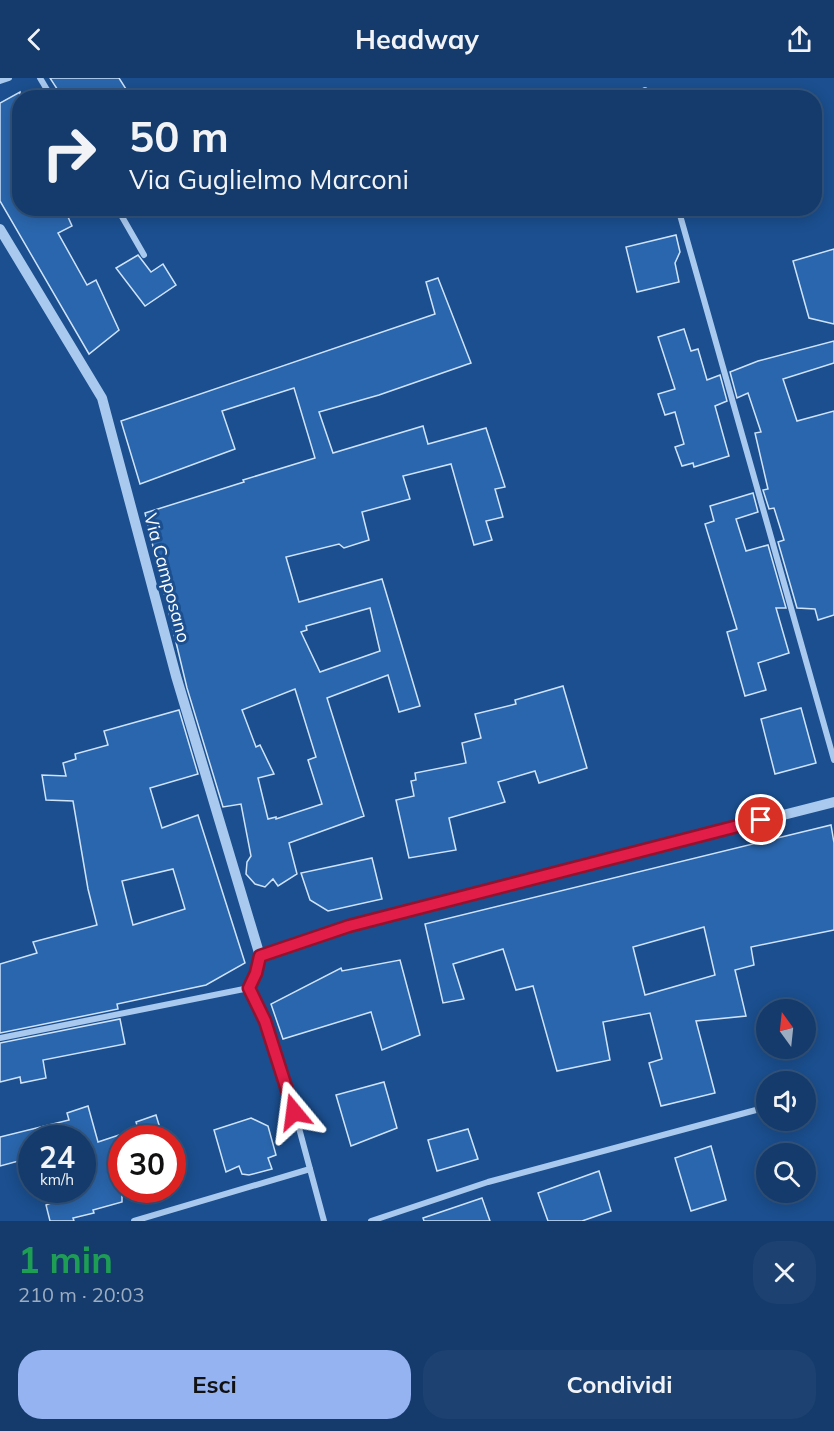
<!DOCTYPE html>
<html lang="it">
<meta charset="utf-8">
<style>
body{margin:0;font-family:Mulish,sans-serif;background:#1d4271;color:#f1f3f6;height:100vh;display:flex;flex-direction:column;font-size:22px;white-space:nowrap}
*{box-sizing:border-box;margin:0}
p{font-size:20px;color:#9dadc1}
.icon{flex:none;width:33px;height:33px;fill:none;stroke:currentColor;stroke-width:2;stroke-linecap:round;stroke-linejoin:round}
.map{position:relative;height:1143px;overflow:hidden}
.sheet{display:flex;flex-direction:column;background:#143b6b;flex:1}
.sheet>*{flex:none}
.hud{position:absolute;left:12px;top:12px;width:810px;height:126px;border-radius:24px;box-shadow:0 3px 15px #0003,0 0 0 2px #33557e;background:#143b6b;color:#f1f3f6;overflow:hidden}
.needle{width:39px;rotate:345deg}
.tools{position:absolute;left:756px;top:921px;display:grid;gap:12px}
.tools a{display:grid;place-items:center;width:60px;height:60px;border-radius:50%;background:#143b6b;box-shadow:0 3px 15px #0003,0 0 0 2px #33557e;font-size:30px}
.speed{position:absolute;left:18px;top:1047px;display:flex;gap:12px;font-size:30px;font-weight:700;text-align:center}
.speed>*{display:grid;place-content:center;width:78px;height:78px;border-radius:50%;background:#143b6b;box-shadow:0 3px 15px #0003,0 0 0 2px #33557e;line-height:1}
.speed small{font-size:15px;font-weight:400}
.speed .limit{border:9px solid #d22;background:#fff;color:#111}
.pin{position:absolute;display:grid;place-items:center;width:51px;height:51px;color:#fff;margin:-26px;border:3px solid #fff;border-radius:50%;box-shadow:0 2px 6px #0007}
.me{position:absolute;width:66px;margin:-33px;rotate:344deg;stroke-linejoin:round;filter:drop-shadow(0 0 4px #0008)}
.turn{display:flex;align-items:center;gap:21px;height:126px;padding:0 18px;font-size:27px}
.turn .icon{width:78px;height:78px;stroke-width:2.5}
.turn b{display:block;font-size:42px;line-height:51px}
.round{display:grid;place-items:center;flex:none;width:63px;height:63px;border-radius:24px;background:#1d4271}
.overview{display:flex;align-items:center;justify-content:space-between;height:102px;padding:0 18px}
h1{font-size:36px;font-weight:700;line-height:45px;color:#1e9e55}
.action{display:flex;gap:12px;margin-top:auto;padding:12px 18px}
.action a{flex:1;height:69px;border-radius:24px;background:#95b2f1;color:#111;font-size:24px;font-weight:700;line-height:69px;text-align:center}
.action a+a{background:#1d4271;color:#f1f3f6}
header{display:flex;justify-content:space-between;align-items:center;height:78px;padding:0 18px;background:#143b6b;font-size:27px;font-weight:700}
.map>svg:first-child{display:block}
.building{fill:#2a66ad;stroke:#cfe3fa;stroke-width:1.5;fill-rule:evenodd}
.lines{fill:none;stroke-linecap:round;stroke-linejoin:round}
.minor{stroke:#a9c9ee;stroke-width:6}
.tertiary{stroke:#a9c9ee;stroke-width:10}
.route-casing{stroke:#92132f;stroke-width:15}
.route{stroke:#e11d48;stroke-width:10}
.labels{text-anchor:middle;stroke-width:6;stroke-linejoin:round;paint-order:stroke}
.street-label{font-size:18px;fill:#fff;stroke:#1b4f8f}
</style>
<header><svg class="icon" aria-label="back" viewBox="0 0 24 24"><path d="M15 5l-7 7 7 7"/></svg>Headway<svg class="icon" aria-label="share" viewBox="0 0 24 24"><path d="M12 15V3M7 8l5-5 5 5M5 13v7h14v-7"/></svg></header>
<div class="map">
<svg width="834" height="1143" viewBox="0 0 834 1143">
<rect width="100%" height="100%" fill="#1b4f8f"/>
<g class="building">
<path d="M50,0H119L126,11L113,20H63Z"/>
<path d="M20,14V130H64L72,148L58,155L87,207L96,202L119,252L89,276L0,123V25Z"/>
<path d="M676,157L680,174L675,185L679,204L637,214L626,169Z"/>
<path d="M834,171V246L809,240L793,183Z"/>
<path d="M138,177L151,194L163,186L176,207L145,228L116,190Z"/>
<path d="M438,200L471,285L379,317L319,334L333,375L423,348L428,366L486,350L505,409L495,411L503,439L486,443L492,462L474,467L451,386L403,398L410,421L362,434L369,462L344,470L339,466L286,479L299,524L382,501L420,628L399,634L388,597L327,620L364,738L289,765L297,796L278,808L273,801L265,809L255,806L246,796L247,784L251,778L241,726L223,729L187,610L145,435L244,404L243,402L315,380L294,310L222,333L235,371L140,406L121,343L435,236L426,204ZM370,530L380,573L320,594L301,554L307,552L306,548ZM295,611L316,679L308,682L322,726L276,741V739L268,741L258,700L274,696L260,667L256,669L242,632Z"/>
<path d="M684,251L691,273L698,271L707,302L720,297L727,323L715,328L729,378L694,389L693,385L682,388L675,369L684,366L675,334L665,337L658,316L675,311L658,259Z"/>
<path d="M834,263V285L783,301L797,343L834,333V537L818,542L815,531L797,530L778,464L784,462L774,430L769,431L763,412L768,411L755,355L761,354L748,315L737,320L730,294L758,283Z"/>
<path d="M753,415L758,434L736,441L746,473L768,467L786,530H776L789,575L758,585L766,612L745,618L727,554L737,551L705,446L714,443L710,428Z"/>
<path d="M563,608L587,690L539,705L535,693L498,704L505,724L449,740L456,772L409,780L396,722L414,718L411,703L416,702L415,695L466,685L462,665L481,660L475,636L516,626L515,622Z"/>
<path d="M801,630L816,685L775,696L761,641Z"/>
<path d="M179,632L198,696L150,710L162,750L198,737L245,885L206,907L117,926L118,931L0,955V886L37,875L33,864L97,847L88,811L73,723L46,722L42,697L66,698L63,685L76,681L75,676L108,667L104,653ZM173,791L185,831L133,847L122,803Z"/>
<path d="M831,747L834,765V852L751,869L754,887L735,892L746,938L696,943L715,1015L661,1028L649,985L662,981L650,935L603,944L610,982L557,993L533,908L516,912L503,871L453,886L464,921L443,925L425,846ZM704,849L715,897L645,917L633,869Z"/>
<path d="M372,780L382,821L328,833L310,822L301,795Z"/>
<path d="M400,882L420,957L382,972L371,934L283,961L271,926L341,890L342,893Z"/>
<path d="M120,941L125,966L43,982L46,1000L21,1005L20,999L0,1004V965Z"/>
<path d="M384,1004L397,1050L351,1068L336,1017Z"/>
<path d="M88,1028L98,1064L122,1056V1124L93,1132L94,1135L73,1140L74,1143H50L46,1127L56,1123L53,1112H82V1060H32V1070L22,1072L26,1081L0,1088V1059L69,1042L67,1035Z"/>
<path d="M156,1037L163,1060H141L136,1044Z"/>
<path d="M251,1040L268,1048L276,1077L268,1080L272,1091L249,1097L242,1096L239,1088L226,1094L214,1052Z"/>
<path d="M468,1051L478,1081L437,1093L428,1062Z"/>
<path d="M711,1068L726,1122L691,1133L675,1080Z"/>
<path d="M599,1093L611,1133L582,1143H548L538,1115Z"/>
<path d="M482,1120L490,1143H424L423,1140Z"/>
</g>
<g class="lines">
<g class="minor">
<path d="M40,0L52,20"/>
<path d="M0,3L9,0"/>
<path d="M645,12L647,20"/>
<path d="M117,130L144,177"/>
<path d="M678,130L834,682"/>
<path d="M260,878L256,895L249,910L265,943L289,1013L324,1143"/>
<path d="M0,960L249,910"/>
<path d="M134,1143L310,1091"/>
<path d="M371,1143L488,1104L756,1032"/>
</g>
<path class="tertiary" d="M0,151L102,320L176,598L260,878L349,848L834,724"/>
</g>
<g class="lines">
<g class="route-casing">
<path id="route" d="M294,1034L265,943L249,910L256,895L260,878L349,848L761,742"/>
</g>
<use href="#route" class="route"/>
</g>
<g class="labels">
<g class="street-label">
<text transform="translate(167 500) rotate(75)" y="6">Via Camposano</text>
</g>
</g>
</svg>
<div class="tools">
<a><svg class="needle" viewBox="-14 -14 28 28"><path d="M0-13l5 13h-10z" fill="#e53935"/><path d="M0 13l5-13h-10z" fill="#9dadc1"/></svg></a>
<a><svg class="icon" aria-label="sound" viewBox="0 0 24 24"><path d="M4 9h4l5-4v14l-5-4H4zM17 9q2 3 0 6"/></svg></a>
<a><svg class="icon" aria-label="search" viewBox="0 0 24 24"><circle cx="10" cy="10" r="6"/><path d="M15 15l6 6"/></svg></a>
</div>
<div class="speed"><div>24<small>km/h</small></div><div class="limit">30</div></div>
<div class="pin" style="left:761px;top:742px;background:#d93025"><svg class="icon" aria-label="arrive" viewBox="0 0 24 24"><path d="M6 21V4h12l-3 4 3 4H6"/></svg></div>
<svg class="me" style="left:294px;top:1034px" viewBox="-20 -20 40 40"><path d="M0-17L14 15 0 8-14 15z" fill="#e11d48" stroke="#fff" stroke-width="4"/></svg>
<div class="hud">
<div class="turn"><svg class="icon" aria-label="right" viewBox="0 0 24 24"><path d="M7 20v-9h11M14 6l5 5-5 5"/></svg><div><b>50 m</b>Via Guglielmo Marconi</div></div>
</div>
</div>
<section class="sheet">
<div class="overview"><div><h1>1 min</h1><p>210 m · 20:03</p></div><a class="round"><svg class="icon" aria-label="close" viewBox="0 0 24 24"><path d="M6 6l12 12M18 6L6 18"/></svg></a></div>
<div class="action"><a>Esci</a><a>Condividi</a></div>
</section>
